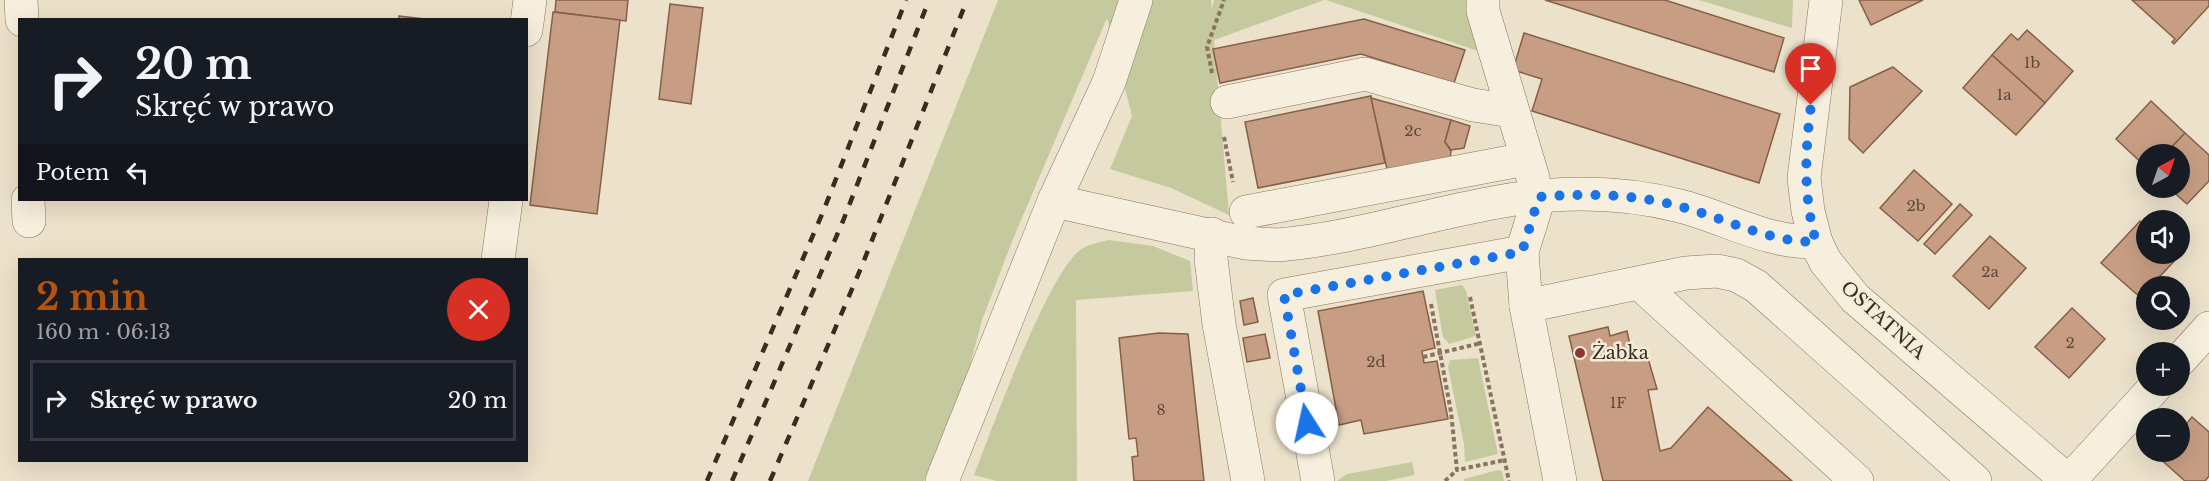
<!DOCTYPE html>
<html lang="pl">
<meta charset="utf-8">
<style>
body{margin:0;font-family:"Libre Baskerville",serif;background:#20242c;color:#f1f3f6;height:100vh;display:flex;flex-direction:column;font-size:22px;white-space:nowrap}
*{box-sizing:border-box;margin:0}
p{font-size:20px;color:#9ea1a6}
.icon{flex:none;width:33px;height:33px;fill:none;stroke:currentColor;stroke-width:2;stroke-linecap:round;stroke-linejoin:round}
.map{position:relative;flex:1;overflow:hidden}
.sheet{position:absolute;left:18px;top:258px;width:510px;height:204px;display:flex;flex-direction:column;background:#171b24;border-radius:0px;box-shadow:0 6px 24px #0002}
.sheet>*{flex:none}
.banner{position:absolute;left:18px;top:18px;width:510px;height:183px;border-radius:0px;box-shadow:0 6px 24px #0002;background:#171b24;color:#f1f3f6;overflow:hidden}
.needle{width:39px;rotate:40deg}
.tools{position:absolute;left:2136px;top:144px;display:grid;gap:12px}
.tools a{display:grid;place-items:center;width:54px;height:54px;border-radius:50%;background:#171b24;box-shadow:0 6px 24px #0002;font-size:30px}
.pin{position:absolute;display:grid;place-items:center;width:51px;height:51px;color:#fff;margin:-62px -26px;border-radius:50% 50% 50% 0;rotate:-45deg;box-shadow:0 0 6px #0007}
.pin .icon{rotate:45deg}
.me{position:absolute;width:66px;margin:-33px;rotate:350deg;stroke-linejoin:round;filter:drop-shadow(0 0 4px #0008)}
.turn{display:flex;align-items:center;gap:21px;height:126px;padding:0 18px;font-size:27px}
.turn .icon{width:78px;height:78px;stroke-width:2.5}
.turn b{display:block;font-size:42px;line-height:51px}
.then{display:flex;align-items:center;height:57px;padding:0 18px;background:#0003;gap:12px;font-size:22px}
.round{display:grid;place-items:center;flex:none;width:63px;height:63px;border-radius:32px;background:#20242c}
.head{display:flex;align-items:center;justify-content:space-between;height:102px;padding:0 18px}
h1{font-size:36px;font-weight:700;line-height:45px;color:#b45309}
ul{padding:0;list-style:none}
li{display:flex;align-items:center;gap:18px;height:81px;margin:0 12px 9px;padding:0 6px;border:3px solid #363941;border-radius:0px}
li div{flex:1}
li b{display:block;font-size:22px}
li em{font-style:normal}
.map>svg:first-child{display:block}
.green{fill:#c5ca9e}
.building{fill:#c79e83;stroke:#855f47;stroke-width:1.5}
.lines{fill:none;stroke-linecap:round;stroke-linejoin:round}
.minor-casing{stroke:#887460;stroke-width:34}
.path{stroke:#887460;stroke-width:4;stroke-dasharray:4.5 3;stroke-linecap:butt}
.minor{stroke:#f7efdd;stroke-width:33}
.rail{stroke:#392d22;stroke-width:4.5;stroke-dasharray:10 10;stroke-linecap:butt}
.route{stroke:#1a73e8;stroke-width:10;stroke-dasharray:0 18}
.poi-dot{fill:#923436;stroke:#f4ecd9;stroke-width:2}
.labels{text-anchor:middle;stroke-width:5;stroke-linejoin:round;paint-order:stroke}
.number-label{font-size:15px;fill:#5c493a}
.street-label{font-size:18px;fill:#392d22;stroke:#f4ecd9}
.poi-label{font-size:18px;fill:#392d22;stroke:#f4ecd9;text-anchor:start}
</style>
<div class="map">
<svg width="2209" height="481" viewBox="0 0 2209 481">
<rect width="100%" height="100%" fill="#ece1ca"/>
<g class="green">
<path d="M998,0H1211L1212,10L1214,0H1324L1214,40L1229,215L1171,188L1110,169L1132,116L1107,18L1013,239L982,320L966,380L924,481H808Z"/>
<path d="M1326,0H1468L1478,51Z"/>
<path d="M1699,0H1793L1792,28Z"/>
<path d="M1109,240L1153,246L1190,261L1193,291L1076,300L1077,481H997L974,475C991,432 1049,268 1083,248C1090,244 1101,242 1109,240Z"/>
<path d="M1462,285L1466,291L1476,336L1449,344L1443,337L1435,290Z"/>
<path d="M1478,358L1498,454L1465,462L1464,444L1448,367L1450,360Z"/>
<path d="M1412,462L1415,475L1386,481H1337L1347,474Z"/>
<path d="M1498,470L1502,471L1504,481H1464V479Z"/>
</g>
<g class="building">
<path d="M556,0H628L626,21L555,12Z"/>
<path d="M1545,0H1665L1784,38L1774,72Z"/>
<path d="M1859,0H1923L1871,25Z"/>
<path d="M2132,0H2209V6L2174,44L2172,42L2175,39Z"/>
<path d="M670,4L703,8L691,104L659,99Z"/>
<path d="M553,12L620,20L597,214L530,205Z"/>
<path d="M399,16L434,20H399Z"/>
<path d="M1364,19L1465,50L1454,83L1361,54L1220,83L1213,49Z"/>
<path d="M2027,30L2073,71L2045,103L1992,55L2011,34L2018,40Z"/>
<path d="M1524,33L1780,114L1759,183L1532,111L1542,79L1513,70Z"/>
<path d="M1992,55L2045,103L2016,135L1963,88Z"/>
<path d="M1893,67L1922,91L1863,153L1849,139L1850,87Z"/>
<path d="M1371,96L1385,163L1258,188L1245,122Z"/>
<path d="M1371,98L1451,120L1445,142L1451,151L1450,159L1387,169Z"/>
<path d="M2151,101L2185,133L2165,154H2146V167L2116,139Z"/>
<path d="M1451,120L1470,126L1464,148L1451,150L1445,142Z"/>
<path d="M2185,133L2209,155V181L2187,204L2169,188H2180V154H2165Z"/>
<path d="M1914,170L1952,204L1918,241L1880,208Z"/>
<path d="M1960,204L1972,215L1935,254L1924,244Z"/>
<path d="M2140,221L2146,227V254H2176L2179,256L2151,286H2146V292L2141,298L2101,263Z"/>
<path d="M1990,236L2026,268L1989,309L1953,276Z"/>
<path d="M1423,291L1435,348L1422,351L1424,363L1437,361L1448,419L1364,434L1361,420L1339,425L1318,311Z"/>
<path d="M1253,298L1258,322L1244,325L1240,301Z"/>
<path d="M2072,308L2105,339L2069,378L2035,347Z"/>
<path d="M1608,327L1610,336L1627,331L1633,359L1647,355L1657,389L1648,390L1660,451L1671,448L1708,407L1792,481H1603L1569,336Z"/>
<path d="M1159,333L1188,334L1204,481H1134L1132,457L1138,456L1136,438L1129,439L1119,338Z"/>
<path d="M1265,334L1270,358L1247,362L1243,338Z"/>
<path d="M2192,417L2209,432V476L2205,481H2185L2157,456L2161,452H2180V431Z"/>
</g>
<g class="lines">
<g class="minor-casing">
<g id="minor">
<path d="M21,0L22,20"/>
<path d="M1483,0V11L1533,178"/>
<path d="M1826,0L1804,178L1808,211L1816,242L1825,261L1855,298L2068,481"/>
<path d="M526,30L530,0"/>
<path d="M1227,102L1365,74L1473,105L1512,111"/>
<path d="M1539,197L1522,252L1523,266L1526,306L1560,481"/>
<path d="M28,200L29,221"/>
<path d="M1054,201L1245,243L1277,245C1379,237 1478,194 1581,194C1614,194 1649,198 1680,206C1726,218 1767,243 1816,242"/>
<path d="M1246,212L1526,159"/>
<path d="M1212,234L1211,259L1219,324L1248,481"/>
<path d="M498,260L506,200"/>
<path d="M1639,283L1857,481"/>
<path d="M1526,306L1686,273L1717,271L1736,275L1756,286L1975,481"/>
<path d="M2180,360L2209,328"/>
<path d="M942,481L1054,201L1109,82L1136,0"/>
<path d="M1318,481L1284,295L1522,252"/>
<path d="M2069,481L2156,386"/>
</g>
</g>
<g class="path">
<path d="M1212,73L1207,47L1224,0"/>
<path d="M1224,137L1233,182"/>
<path d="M1470,297L1509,481"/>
<path d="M1431,304L1451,412L1457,470L1505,460"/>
<path d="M1423,357L1481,343"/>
<path d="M1445,481L1457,470"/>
</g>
<use href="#minor" class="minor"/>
<g class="rail">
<path d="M707,481L823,212L906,0"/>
<path d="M732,481L843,221L929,0"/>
<path d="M770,481L861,268L967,0"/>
</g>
</g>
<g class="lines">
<path class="route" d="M1307,423L1284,295L1522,252L1539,197C1587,193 1635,194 1682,207C1727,219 1768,242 1816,242C1803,195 1805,153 1811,105"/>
</g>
<circle class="poi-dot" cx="1580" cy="353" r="6"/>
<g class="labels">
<g class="number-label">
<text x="2032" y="68">1b</text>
<text x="2004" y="100">1a</text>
<text x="1413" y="136">2c</text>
<text x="1916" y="211">2b</text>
<text x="1990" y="277">2a</text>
<text x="2070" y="348">2</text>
<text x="1376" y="367">2d</text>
<text x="1618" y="408">1F</text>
<text x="1161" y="415">8</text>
</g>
<g class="street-label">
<text transform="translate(1883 320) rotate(42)" y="6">OSTATNIA</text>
</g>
<g class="poi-label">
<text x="1592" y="359">Żabka</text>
</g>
</g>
</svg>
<div class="tools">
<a><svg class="needle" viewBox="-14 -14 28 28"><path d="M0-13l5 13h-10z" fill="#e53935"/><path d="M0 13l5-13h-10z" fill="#9ea1a6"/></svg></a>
<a><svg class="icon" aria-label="sound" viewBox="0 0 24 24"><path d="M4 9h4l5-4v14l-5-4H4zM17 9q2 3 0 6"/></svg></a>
<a><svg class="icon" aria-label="search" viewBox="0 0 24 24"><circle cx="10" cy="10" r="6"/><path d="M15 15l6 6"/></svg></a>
<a>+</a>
<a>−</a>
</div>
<div class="pin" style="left:1811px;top:105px;background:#d93025"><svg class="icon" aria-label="arrive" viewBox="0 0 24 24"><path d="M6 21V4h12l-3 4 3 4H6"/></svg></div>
<svg class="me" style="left:1307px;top:423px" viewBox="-20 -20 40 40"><circle r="19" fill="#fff"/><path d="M0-13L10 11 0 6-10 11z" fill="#1a73e8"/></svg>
<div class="banner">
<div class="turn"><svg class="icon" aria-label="right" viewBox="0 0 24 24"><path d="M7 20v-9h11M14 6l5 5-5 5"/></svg><div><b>20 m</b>Skręć w prawo</div></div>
<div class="then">Potem<svg class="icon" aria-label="left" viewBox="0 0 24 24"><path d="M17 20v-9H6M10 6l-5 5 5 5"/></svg></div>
</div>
<section class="sheet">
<div class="head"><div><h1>2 min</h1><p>160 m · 06:13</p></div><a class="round" style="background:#d93025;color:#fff"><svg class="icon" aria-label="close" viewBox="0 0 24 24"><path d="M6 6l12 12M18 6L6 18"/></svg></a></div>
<ul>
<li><svg class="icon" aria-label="right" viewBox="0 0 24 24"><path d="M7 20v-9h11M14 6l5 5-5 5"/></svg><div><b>Skręć w prawo</b></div><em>20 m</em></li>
</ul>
</section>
</div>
